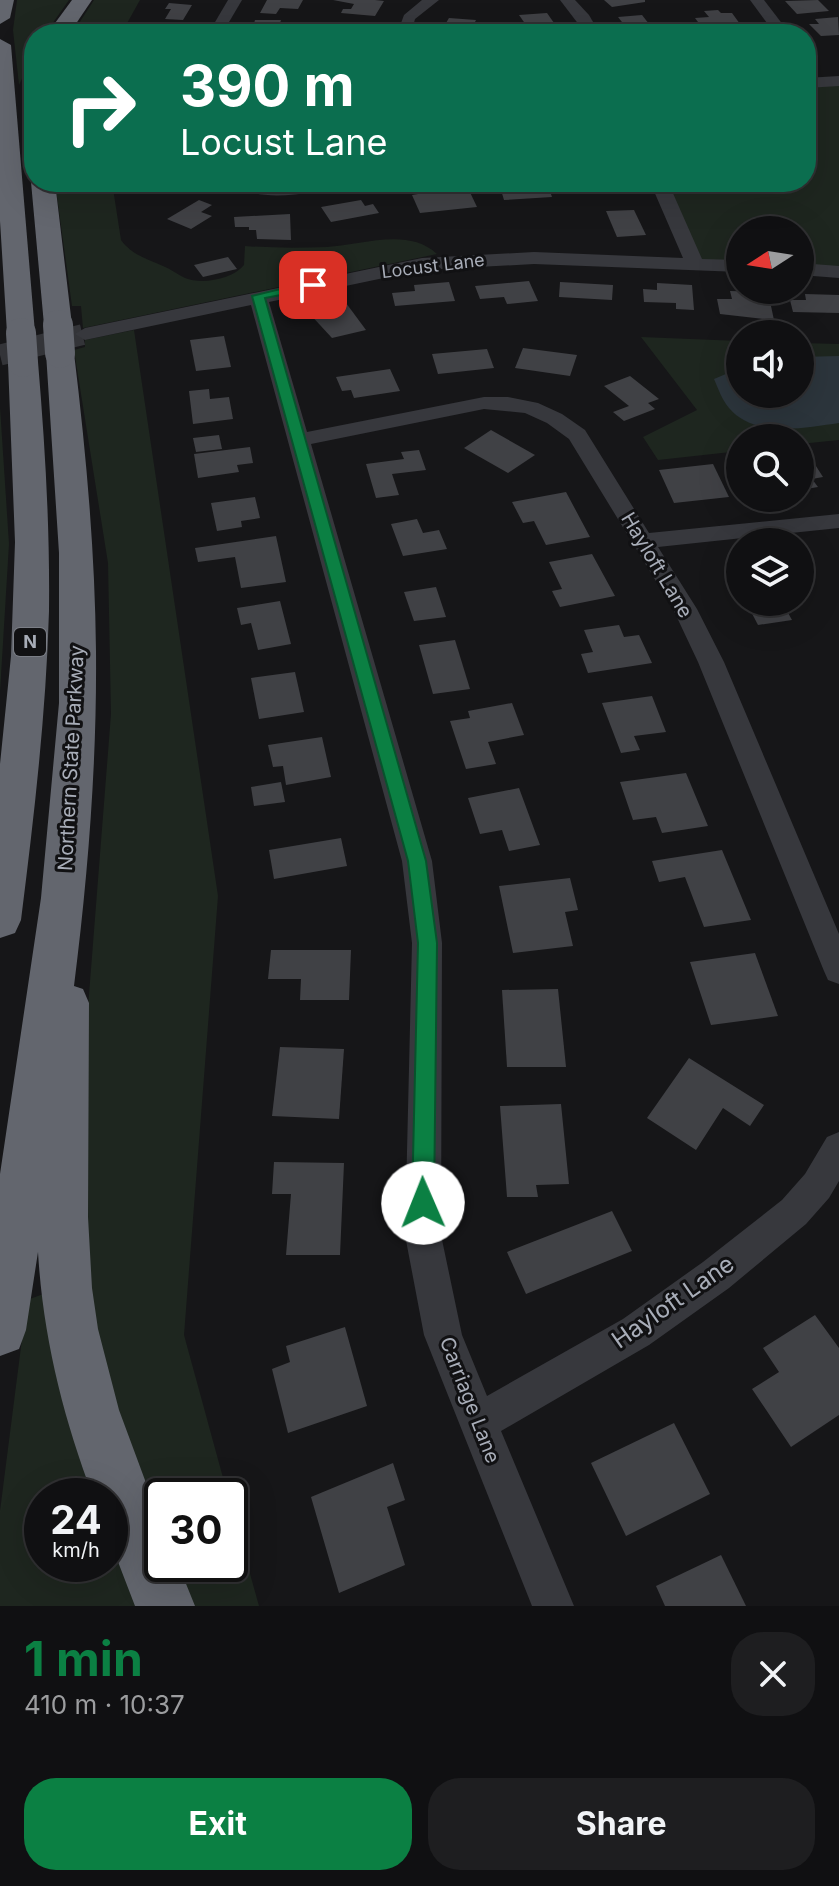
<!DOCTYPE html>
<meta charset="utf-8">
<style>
body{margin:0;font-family:Inter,sans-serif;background:#1e1e20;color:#f1f3f6;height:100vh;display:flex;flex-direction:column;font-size:30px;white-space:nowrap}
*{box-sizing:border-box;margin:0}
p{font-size:26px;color:#9c9d9f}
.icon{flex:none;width:44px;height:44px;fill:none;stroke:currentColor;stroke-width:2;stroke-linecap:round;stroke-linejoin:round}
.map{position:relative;height:1606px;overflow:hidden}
.side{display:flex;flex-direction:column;background:#101012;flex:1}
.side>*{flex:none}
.top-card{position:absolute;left:24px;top:24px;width:792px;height:168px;border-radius:32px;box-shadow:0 8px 32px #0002,0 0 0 2px #303032;background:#0b6e4f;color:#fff;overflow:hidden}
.needle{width:52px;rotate:258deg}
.fabs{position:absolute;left:726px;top:216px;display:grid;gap:16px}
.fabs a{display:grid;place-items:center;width:88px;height:88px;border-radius:50%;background:#101012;box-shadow:0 8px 32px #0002,0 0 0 2px #303032;font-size:40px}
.speed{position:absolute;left:24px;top:1478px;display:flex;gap:16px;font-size:40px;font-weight:700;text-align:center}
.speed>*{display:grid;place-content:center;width:104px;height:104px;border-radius:50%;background:#101012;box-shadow:0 8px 32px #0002,0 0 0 2px #303032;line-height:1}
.speed small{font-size:20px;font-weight:400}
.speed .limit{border:4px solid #111;border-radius:12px;background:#fff;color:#111}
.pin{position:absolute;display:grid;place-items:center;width:68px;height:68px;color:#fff;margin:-34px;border-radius:16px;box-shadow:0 4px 12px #0006}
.me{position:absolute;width:88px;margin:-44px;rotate:359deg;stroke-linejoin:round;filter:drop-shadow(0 0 6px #0008)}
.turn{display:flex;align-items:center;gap:28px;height:168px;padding:0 24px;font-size:36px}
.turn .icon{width:104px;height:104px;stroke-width:2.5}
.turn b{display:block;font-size:56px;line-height:68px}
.round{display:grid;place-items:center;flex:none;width:84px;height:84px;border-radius:32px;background:#1e1e20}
.head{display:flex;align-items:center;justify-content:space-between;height:136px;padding:0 24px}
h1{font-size:48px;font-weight:700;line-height:60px;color:#0b8043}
.button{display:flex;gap:16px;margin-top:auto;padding:16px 24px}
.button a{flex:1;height:92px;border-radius:32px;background:#0b8043;color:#fff;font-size:32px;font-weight:700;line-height:92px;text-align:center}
.button a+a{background:#1e1e20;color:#f1f3f6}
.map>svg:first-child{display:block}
.green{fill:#1e261f}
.water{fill:#2c353c}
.building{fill:#404145}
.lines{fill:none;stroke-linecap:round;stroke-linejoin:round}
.minor-tunnel{stroke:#333438;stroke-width:21;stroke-dasharray:21 11;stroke-linecap:butt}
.minor{fill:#37383d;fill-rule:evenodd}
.highway{fill:#63666e;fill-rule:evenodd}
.highway-bridge{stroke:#63666e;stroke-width:30}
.route{fill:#0b8043;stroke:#07532c;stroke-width:2}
.labels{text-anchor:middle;stroke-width:6;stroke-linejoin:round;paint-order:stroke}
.far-street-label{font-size:18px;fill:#a8adb8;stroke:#111113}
.shield{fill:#111113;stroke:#7b7e86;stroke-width:2}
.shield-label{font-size:18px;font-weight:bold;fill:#a8adb8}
.street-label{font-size:20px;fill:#a8adb8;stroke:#111113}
.near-street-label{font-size:24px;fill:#a8adb8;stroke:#111113}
</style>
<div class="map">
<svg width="839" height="1606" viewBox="0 0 839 1606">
<rect width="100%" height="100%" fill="#161618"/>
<g class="green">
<path d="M17,0H69L45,34H34V53L19,85L13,30Z"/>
<path d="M94,0H140L121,34H72Z"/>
<path d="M839,81V272L800,269V230H740V266L694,263L660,182H806V83Z"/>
<path d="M55,182H112L121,240C132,255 147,259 163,266C171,269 178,275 185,278C202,285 233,279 244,265L245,246C272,248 299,248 327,247C362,245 408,227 437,254L83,328L81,306H72Z"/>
<path d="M134,330L218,896L184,1335L228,1496H162V1554L72,1269L87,1020L111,714L108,563L74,350L85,347V340Z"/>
<path d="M641,337L740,341V394H800V343L839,344V440L800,444V438H740V451L658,460L643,437L697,410Z"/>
<path d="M0,407L9,544L0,692Z"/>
<path d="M49,1292L102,1496H42V1564H110V1517L142,1606H0V1511L27,1300Z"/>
<path d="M230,1502L259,1606H182L166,1564H230Z"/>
</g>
<path class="water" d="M839,356V423C804,428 754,438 729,408C722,400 718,388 714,379L740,368V394H800V357Z"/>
<g class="building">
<path d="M267,0H303L298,9L280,8L276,14L260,13Z"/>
<path d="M333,0H375L384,1L375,16L341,13L343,9H351L354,4Z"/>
<path d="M604,0H645V2L612,7Z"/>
<path d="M818,0L829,11L797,14L785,1Z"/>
<path d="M169,3L192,5L183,20L165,19L171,9H165Z"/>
<path d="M718,10L721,13H732L740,24L701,26L695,18L709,17L704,11Z"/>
<path d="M547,13L559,30L531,32L519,15Z"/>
<path d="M642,15L653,29L629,31L618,17Z"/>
<path d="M838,17L839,35L821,36L809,24H819L815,19Z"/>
<path d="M449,18L476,20L469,34L440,33Z"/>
<path d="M255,20H281L277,33L251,34Z"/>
<path d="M366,27L369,34H339L338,29Z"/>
<path d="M148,182H187V184L150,188Z"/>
<path d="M547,182L552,197L504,200L501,190L517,189L514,183Z"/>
<path d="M569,182H620L623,187L573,191Z"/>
<path d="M467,186L477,207L420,213L412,195Z"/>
<path d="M199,200L212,205L201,212L212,216L191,229L167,219Z"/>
<path d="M361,200L365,206L373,204L379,213L331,222L321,207Z"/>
<path d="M634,210L646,235L617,237L606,211Z"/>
<path d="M290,214L291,240L257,239L256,230H249V227H235L234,217Z"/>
<path d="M228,257L237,269L203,277L194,265Z"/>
<path d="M529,281L538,301L507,304L504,297L480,299L475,286Z"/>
<path d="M449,282L455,301L395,306L392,293L415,291L414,285Z"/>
<path d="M560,282L613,285L612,300L559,297Z"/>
<path d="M657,283L692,285L694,310L676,309V303L644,302L643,289L657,290Z"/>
<path d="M730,291L768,292L774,320L720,314L717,299H732Z"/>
<path d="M805,294L839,295V313L793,312L790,300H806Z"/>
<path d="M346,303L366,330L332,338L308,312Z"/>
<path d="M224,336L231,367L196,371L190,340Z"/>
<path d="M523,348L577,355L570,376L515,368Z"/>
<path d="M487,349L494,368L438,374L432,354Z"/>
<path d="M390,369L400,391L354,398L351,390L342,391L336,377Z"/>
<path d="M630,376L659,399L648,403L655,409L624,421L613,412L629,406L604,386Z"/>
<path d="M209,389L210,399L229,397L233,419L193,424L189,391Z"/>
<path d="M491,430L535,455L508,473L464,448Z"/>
<path d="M219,435L222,449L196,452L193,438Z"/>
<path d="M250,447L253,463L237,465L239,472L198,478L194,454Z"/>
<path d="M419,450L426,470L392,474L399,495L376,498L366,464L404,459L401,452Z"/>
<path d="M807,452L823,477L812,479L818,487L800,490V453Z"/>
<path d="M713,464L729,497L674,503L659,470Z"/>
<path d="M566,492L590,537L546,545L534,521L523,523L512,502Z"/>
<path d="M255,497L260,518L241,521L242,527L217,531L211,503Z"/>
<path d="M417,519L423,533L439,530L447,549L403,556L391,524Z"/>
<path d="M276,536L286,582L241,588L235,557L198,562L195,548Z"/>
<path d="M592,554L615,596L560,607L552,591L562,589L549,562Z"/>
<path d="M436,587L446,617L414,621L404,592Z"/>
<path d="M280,601L291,644L258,650L251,623L241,625L237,608Z"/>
<path d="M746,602H782L792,620L758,625Z"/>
<path d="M619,625L624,637L639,635L652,663L588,673L581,654L593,652L584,630Z"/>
<path d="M455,640L470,689L433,694L419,645Z"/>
<path d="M295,672L304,712L259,719L251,678Z"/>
<path d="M652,696L666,732L634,736L640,750L621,753L602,703Z"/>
<path d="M512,703L524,735L488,742L496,764L466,769L450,721L470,718L468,711Z"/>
<path d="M322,737L331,777L286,785L283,766L273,767L268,745Z"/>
<path d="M686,773L708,826L662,833L656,817L633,820L620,782Z"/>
<path d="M281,782L285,802L254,806L251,787Z"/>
<path d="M519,788L540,845L509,851L502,830L480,834L468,798Z"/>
<path d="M341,838L347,866L274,879L269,850Z"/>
<path d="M722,850L751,920L704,927L685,877L659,882L652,861Z"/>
<path d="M570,878L578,910L565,912L573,946L513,953L499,886Z"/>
<path d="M271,950H351L349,1000H300L301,979H268Z"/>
<path d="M755,953L778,1016L711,1025L690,962Z"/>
<path d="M558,989L566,1067H507L502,990Z"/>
<path d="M280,1047L344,1049L339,1119L272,1116Z"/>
<path d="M689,1058L764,1105L750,1126L723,1108L696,1150L647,1118Z"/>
<path d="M561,1104L569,1184L536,1185L538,1197H507L500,1106Z"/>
<path d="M274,1162L344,1163L340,1255H286L291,1194H272Z"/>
<path d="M612,1211L632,1251L526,1294L507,1252Z"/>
<path d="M815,1315L839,1348V1415L791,1447L752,1389L779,1372L763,1348Z"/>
<path d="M345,1327L367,1406L288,1433L272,1369L290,1362L286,1346Z"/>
<path d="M674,1423L710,1494L626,1536L591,1463Z"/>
<path d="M393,1463L405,1500L387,1507L405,1565L339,1593L311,1497Z"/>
<path d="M721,1555L746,1606H665L656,1586Z"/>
</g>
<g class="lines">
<path class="minor-tunnel" d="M0,355L85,334"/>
<g class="minor">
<path d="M228,0H242L222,34H208Z"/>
<path d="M422,0H439L415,19L411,34H397L404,15Z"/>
<path d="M560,0H575L589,15L600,34H586Z"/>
<path d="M750,0H764L790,34H775Z"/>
<path d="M839,76V86L806,88V78Z"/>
<path d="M230,182L275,185L346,182L343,186C314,193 254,205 230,182Z"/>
<path d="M650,182H668L702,259L740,260V272L534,264L422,270L269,302L307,432L484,397H508L538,403L562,414L585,430L649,533L839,514V528L658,547L697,609L724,662L839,934V984L828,980L824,971L698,662L673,609L569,439L547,423L525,413L484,409L311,444L432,861L442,943L441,1235L462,1335L487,1396L623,1319L703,1262L782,1200L805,1174L827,1137L839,1132V1181L829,1198L806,1224L729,1288L649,1345L501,1431L574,1606H532L424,1335L405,1235L412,943L402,861L251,305L85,340L75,334L85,328L422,258L534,252L683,258Z"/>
<path d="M800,263L839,266V278L800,275Z"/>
</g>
<g class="highway">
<path d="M0,0H14L10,18L0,24Z"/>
<path d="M72,0H92L69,34H47Z"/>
<path d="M0,39L11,45L35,333L31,339L21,342L11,339L7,333L0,221Z"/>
<path d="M34,177V182H55L72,325L68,331L58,333L48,331L44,325L31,182Z"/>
<path d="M60,344L70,347L74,353C86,452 95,551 96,651C97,763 88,875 74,986L83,989L89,1003L88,1217L92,1288L98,1329L119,1410L162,1526V1564H178L195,1606H135L110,1541V1496H93C63,1417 43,1337 38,1252L26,1330L19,1349L0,1356V1174L41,898L59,703V553L46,353L50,347Z"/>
<path d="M23,353L33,356L38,362C45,445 50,528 49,611C46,714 34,817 21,920L15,933L0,938V764L11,656L15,542L8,362L13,356Z"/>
</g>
<g class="highway-bridge">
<path d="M58,325L60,353"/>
<path d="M21,333L23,362"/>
</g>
</g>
<path class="route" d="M313,281L319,285L317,288L265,298L426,861L437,943L434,1203L431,1211L423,1214L415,1211L412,1203L418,943L408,861L252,296Z"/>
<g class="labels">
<g class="far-street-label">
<text transform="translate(433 266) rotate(-7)" y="6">Locust Lane</text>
</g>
<rect class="shield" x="14" y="628" width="32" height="28" rx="6"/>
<g class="shield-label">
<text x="30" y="648">N</text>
</g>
<g class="street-label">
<text transform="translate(657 565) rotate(59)" y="7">Hayloft Lane</text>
<text transform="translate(71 758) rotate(-87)" y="7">Northern State Parkway</text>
<text transform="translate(470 1400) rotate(69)" y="7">Carriage Lane</text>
</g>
<g class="near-street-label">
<text transform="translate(673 1302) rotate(-35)" y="8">Hayloft Lane</text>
</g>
</g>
</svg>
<div class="fabs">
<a><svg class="needle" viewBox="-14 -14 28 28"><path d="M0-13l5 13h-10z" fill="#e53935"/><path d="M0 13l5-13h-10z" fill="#9c9d9f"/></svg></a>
<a><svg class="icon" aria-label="sound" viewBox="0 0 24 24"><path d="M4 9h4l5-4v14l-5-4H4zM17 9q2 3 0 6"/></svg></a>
<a><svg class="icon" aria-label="search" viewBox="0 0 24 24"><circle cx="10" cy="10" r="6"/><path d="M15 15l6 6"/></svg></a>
<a><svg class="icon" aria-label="layers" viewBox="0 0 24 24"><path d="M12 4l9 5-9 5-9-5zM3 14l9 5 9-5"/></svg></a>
</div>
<div class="speed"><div>24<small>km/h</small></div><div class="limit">30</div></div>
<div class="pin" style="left:313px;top:285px;background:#d93025"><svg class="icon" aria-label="arrive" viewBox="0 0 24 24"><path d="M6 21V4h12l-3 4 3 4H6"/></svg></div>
<svg class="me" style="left:423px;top:1203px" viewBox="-20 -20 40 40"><circle r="19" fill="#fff"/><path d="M0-13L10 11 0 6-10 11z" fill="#0b8043"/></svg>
<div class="top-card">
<div class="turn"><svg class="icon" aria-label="right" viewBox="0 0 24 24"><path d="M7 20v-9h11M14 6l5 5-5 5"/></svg><div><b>390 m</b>Locust Lane</div></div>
</div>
</div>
<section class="side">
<div class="head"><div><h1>1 min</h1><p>410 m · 10:37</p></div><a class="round"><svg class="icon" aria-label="close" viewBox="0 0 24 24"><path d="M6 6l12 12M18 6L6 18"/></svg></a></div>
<div class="button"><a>Exit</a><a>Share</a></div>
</section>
